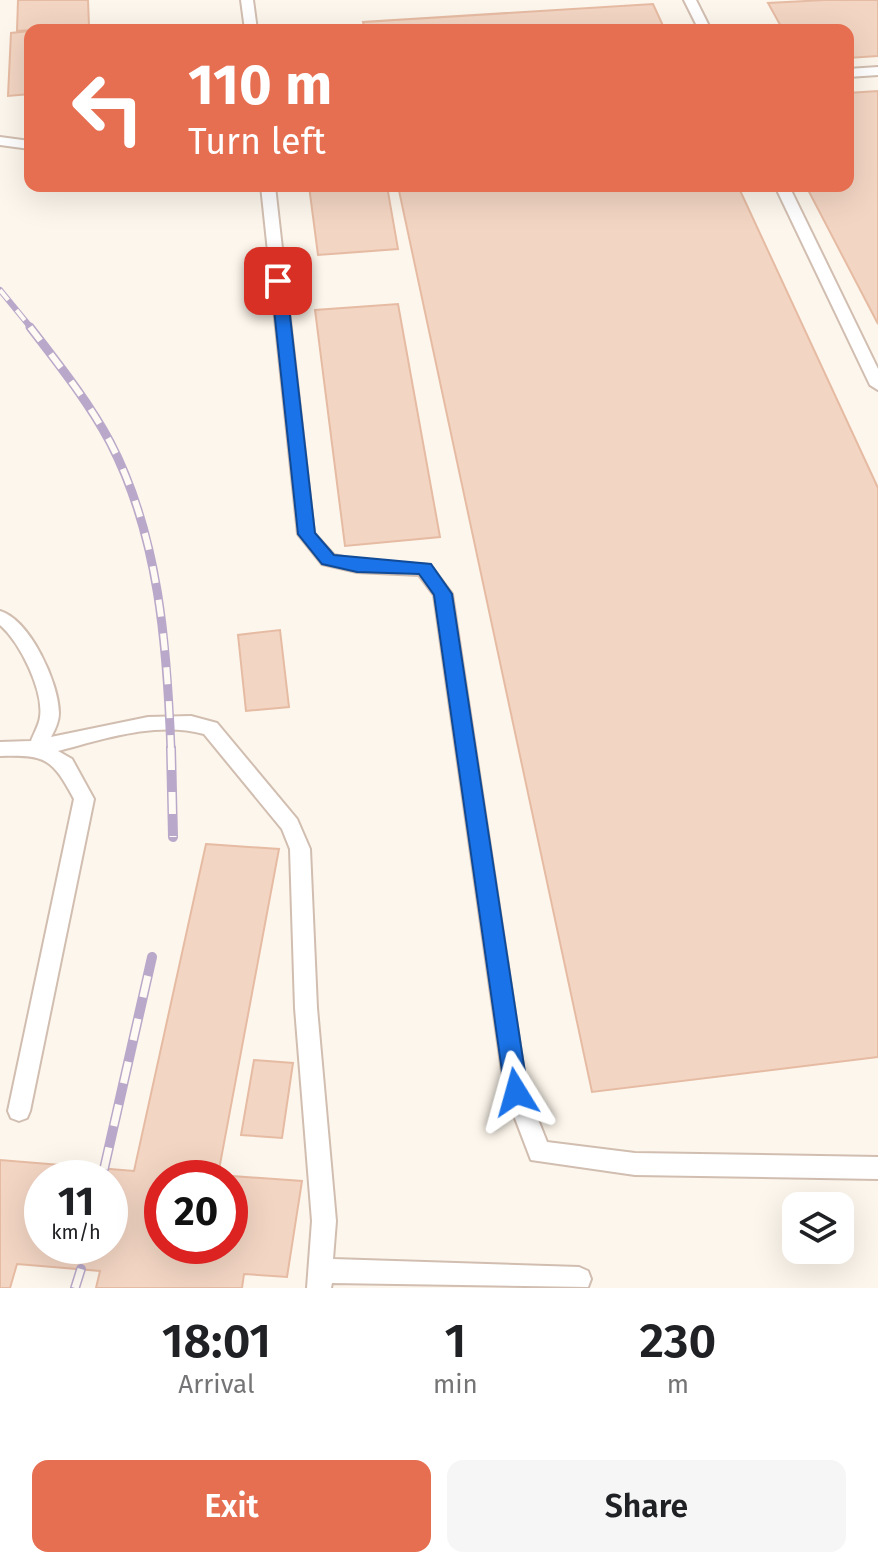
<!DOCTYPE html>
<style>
body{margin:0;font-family:"Fira Sans",sans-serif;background:#f6f6f6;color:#202124;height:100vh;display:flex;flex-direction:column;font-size:30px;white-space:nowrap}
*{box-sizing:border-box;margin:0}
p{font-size:26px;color:#757577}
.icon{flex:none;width:44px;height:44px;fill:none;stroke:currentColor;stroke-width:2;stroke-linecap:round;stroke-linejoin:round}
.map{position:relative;height:1288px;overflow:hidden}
.side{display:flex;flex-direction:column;background:#fff;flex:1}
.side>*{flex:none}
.hud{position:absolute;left:24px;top:24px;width:830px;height:168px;border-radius:16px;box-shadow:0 8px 32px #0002;background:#e76f51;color:#fff;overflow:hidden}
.buttons{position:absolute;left:782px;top:1192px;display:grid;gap:16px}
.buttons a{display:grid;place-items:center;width:72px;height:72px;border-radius:16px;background:#fff;box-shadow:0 8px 32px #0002;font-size:40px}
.speed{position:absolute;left:24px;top:1160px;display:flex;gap:16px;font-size:40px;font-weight:700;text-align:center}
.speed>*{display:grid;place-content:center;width:104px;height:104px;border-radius:50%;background:#fff;box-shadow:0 8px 32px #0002;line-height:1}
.speed small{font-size:20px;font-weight:400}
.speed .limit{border:12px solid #d22;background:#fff;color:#111}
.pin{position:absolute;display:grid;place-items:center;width:68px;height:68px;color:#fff;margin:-34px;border-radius:16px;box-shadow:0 4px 12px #0006}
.me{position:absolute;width:88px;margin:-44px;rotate:352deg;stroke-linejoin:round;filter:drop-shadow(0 0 6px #0008)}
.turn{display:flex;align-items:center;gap:28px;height:168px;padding:0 32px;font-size:36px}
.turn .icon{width:104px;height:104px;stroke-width:2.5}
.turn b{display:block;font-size:56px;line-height:68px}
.eta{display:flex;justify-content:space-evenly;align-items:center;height:136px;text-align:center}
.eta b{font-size:48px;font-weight:600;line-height:56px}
.action{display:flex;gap:16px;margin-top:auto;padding:16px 32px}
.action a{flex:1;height:92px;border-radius:16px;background:#e76f51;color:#fff;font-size:32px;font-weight:600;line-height:92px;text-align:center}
.action a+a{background:#f6f6f6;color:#202124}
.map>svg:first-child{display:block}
.building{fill:#f3d5c3;stroke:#e6bba3;stroke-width:2;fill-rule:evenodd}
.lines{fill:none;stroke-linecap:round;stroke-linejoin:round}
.service-casing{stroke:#d1beb0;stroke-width:4}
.service{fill:#fff;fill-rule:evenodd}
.rail-far2-casing{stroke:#b9a8c9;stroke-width:6}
.rail-far1-casing{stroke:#b9a8c9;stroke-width:9}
.rail-casing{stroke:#b9a8c9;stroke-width:10}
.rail-far2{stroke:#fffaf3;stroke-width:4;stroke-dasharray:13;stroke-linecap:butt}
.rail-far1{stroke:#fffaf3;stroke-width:6;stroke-dasharray:17;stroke-linecap:butt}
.rail{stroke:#fffaf3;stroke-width:7;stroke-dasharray:22;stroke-linecap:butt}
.route{fill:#1a73e8;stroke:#114b97;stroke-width:2}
</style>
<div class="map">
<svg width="878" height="1288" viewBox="0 0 878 1288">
<rect width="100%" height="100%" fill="#fdf6ec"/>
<g class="building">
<path d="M18,0H88L89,26L17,31Z"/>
<path d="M825,0H878V56L848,58V30H783L768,3Z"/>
<path d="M653,4L665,30H365L363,22Z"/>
<path d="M30,31V94L8,96L11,33Z"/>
<path d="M878,91V324L806,186H848V93Z"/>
<path d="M309,186H387L398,249L318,255Z"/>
<path d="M398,186H738L878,488V1057L592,1092Z"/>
<path d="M398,304L440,537L345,546L315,310Z"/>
<path d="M280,630L289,707L246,711L238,635Z"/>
<path d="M206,844L279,849L218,1175L302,1181L287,1277L244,1274L242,1288H96L100,1271L17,1264L10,1288H0V1160L134,1171ZM42,1178H110V1246H42ZM162,1178H230V1246H162Z"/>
<path d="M254,1060L293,1063L282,1138L241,1135Z"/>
</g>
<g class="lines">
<g class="service-casing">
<g id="service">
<path d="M241,0H253L257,30H245Z"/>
<path d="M684,0H696L711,30H699Z"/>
<path d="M878,67V75L848,77V69Z"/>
<path d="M0,137L30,141V149L0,145Z"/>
<path d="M261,186H275L314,533L334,555L357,560L430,565L452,594L527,1092L547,1142L635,1153L878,1157V1179L635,1175L531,1160L505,1092L434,595L419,575L357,572L322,564L298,534Z"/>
<path d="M775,186H789L878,369V390L870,385Z"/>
<path d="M0,611C30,620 59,683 59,713C59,721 55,730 51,737L148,717L191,716L217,723L297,819L310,849L317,1008L336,1221L333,1259L579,1267L588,1271L591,1279L588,1287L332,1283L331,1288H307L312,1221L295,1008L290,849L282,829L204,734C156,721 104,739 58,751L72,759L94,799L30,1111L27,1118L19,1121L11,1118L8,1111L74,799C52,758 46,755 0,756V742L31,741C34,733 39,725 40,717C44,691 20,642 0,625Z"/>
</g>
</g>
<use href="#service" class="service"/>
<g class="rail-far2-casing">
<path id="rail-far2" d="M0,290L32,329"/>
</g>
<g class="rail-far1-casing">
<path id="rail-far1" d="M30,327C59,365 88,401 110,442C159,536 167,646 171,750"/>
</g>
<g class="rail-casing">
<g id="rail">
<path d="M171,748L173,837"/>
<path d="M104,1169L152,957"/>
<path d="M75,1288L81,1269"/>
</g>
</g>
<use href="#rail-far2" class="rail-far2"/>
<use href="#rail-far1" class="rail-far1"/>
<use href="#rail" class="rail"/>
</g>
<path class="route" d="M278,277L286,281L315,533L334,555L431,564L452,594L528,1092L524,1100L516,1103L508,1100L505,1092L434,595L419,574L357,572L322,564L298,534L271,281Z"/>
</svg>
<div class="buttons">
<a><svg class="icon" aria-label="layers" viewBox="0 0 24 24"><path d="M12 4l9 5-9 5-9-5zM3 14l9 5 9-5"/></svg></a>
</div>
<div class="speed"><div>11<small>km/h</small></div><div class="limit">20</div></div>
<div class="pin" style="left:278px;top:281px;background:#d93025"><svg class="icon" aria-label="arrive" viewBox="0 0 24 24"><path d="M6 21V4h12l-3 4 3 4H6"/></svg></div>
<svg class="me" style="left:516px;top:1092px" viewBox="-20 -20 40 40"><path d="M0-17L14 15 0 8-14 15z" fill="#1a73e8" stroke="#fff" stroke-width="4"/></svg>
<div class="hud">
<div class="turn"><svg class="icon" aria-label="left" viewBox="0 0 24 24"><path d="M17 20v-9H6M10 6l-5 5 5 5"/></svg><div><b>110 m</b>Turn left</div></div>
</div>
</div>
<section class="side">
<div class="eta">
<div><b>18:01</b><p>Arrival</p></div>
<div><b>1</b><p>min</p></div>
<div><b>230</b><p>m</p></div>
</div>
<div class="action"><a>Exit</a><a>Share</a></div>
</section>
